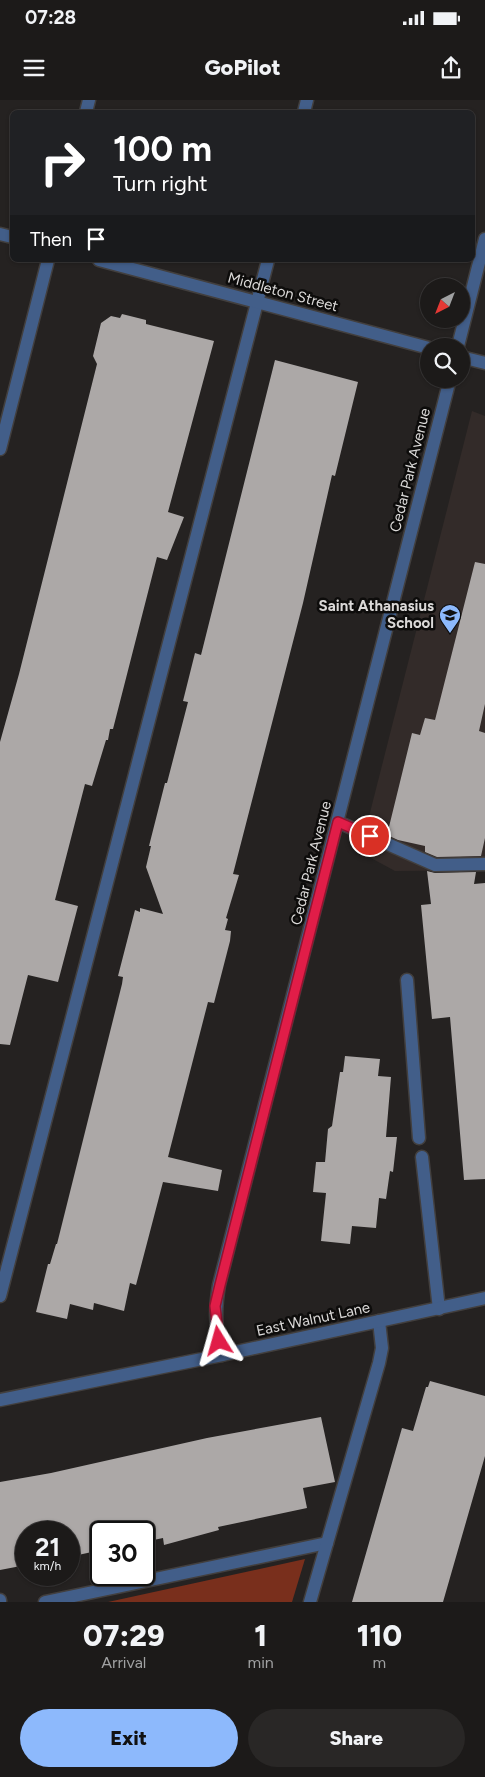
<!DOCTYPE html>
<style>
body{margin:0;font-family:Figtree,sans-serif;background:#292726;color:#f1f3f6;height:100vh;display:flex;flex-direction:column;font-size:19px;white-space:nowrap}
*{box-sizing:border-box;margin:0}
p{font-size:16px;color:#a0a1a2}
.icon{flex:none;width:28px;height:28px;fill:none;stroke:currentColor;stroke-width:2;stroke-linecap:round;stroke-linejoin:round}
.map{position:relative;height:1502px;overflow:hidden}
.details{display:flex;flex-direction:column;background:#1c1a19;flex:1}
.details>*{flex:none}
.guide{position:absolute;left:10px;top:10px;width:465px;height:152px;border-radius:8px;box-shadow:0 1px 4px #0004,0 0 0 1px #3a3838;background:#202124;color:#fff;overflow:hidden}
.needle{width:32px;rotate:222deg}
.fabs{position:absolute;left:420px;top:178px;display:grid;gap:10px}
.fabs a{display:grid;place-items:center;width:50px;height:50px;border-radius:50%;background:#1c1a19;box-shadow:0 1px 4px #0004,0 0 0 1px #3a3838;font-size:25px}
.speed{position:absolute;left:15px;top:1421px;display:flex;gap:10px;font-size:25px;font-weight:700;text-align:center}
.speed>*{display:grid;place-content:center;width:65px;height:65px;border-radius:50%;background:#1c1a19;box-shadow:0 1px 4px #0004,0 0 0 1px #3a3838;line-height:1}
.speed small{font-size:12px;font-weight:400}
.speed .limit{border:2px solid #111;border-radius:8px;background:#fff;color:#111}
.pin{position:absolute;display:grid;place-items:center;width:42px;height:42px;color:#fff;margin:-21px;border:2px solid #fff;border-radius:50%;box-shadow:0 1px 5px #0007}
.me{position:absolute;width:55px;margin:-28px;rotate:352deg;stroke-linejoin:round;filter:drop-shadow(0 0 4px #0008)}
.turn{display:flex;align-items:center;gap:18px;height:105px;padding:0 20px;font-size:22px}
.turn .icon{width:65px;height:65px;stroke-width:2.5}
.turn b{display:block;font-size:35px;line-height:42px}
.then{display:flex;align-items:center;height:48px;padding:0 20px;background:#0003;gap:10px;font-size:19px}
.eta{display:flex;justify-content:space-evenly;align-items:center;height:85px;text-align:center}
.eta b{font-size:30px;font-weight:800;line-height:35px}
.action{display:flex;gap:10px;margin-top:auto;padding:10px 20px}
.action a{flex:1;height:58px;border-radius:30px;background:#8db9fc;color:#111;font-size:20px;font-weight:800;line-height:58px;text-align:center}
.action a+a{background:#292726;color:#f1f3f6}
.status{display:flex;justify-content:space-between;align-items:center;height:35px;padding:0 25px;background:#1c1a19;direction:ltr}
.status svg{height:14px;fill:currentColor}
header{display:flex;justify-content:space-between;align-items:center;height:65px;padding:0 20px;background:#1c1a19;font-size:22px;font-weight:800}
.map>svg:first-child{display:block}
.built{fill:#332b29}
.green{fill:#792f1c}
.building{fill:#aca8a7}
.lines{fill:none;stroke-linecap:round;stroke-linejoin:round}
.service-casing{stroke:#423f3e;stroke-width:15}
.minor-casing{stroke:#423f3e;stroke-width:15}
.service{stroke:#425e89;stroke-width:12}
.minor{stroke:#425e89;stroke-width:12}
.route-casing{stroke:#92132f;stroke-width:12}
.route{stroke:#e11d48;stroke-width:9}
.labels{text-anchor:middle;stroke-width:5;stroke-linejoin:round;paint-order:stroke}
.street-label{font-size:15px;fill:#dbd9d8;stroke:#0d0c0b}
.poi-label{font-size:15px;font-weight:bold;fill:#dbd9d8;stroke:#0d0c0b;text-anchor:end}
</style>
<div class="status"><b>07:28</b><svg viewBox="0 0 49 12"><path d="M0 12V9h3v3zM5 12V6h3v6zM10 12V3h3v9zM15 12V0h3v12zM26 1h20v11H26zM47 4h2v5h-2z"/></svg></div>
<header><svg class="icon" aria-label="menu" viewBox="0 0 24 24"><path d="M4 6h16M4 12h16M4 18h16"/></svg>GoPilot<svg class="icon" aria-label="share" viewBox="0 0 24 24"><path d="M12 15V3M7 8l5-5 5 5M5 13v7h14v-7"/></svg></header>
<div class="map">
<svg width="485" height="1502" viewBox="0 0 485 1502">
<rect width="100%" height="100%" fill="#252221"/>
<path class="built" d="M472,311L485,316V770L395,771L360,752Z"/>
<path class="green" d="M305,1459L292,1502H108Z"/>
<g class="building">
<path d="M122,214L146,220V224L214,241L168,412L184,417L167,460L157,457L113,629H110L108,640H106L92,686L85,684L55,800L78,806L58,882L28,875L10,945L0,944V642L19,574L97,264L93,256L101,223L111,216L120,218Z"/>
<path d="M275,260L358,282L335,376L332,375L303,503L233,774L239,775L226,818L228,819L225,830L231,831L230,841L214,903L208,902L168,1057L222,1070L218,1091L163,1082L136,1185L130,1183L124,1211L94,1203L93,1210L70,1204L67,1219L36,1212L48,1164H50L56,1144H57L122,884L123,877L118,876L135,810L140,812V808L163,814L146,767L151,746H149L165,683H167L188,602L183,601L195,553L201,555Z"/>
<path d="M475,462L485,464V604L479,631L485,633V738L481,756L437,757L425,752V746L398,740L387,735L412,633L420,635L425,618L435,620Z"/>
<path d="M427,771L435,773L476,772L474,784L485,783V1079L464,1080L450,917L432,919L421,805L431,804Z"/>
<path d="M345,956L380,959L378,976L391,977L386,1037H397L393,1072L390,1071L386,1099L379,1098L376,1128L352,1126L350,1144L321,1141L326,1093L313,1092L316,1062H325L328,1029L332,1026L340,972H343Z"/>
<path d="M430,1281L485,1296V1356L443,1502H352L402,1328L413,1331L426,1287H428Z"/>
<path d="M321,1317L335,1382L303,1388L307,1408L218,1427L219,1430L164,1445L163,1438L144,1442V1432H101V1450L69,1457V1432H26V1465L0,1470V1382L51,1373L207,1338Z"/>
</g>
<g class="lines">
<g class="service-casing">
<g id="service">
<path d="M304,12L307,0"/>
<path d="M338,722L435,765L485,764"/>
<path d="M407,880L419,1038"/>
<path d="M422,1057L439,1209"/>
<path d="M0,1196L268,160"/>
<path d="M0,1500V1502"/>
<path d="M45,1502L327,1443"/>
<path d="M310,1502L379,1263L382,1248L379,1221"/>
</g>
</g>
<g class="minor-casing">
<g id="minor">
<path d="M86,12L89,0"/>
<path d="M0,134L12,137"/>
<path d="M99,160L429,248"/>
<path d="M458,246L485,139"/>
<path d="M461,257L485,263"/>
<path d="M0,349L48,160"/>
<path d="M222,1255C216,1227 214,1214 219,1185L450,279"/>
<path d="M0,1300L222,1255L485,1198"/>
</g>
</g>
<use href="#service" class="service"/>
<use href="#minor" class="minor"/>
</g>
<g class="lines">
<g class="route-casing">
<path id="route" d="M219,1241L215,1206L220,1185L338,722L370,736"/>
</g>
<use href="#route" class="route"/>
</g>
<defs>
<g id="school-pin" transform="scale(1.125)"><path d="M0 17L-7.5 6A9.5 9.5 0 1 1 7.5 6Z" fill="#8db9fc" stroke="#0d0c0b"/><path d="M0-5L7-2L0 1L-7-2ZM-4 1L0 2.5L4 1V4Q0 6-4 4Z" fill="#111"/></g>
</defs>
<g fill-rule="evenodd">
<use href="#school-pin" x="450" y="515"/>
</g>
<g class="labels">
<g class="street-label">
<text transform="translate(283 192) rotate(15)" y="5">Middleton Street</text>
<text transform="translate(410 370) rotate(-76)" y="5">Cedar Park Avenue</text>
<text transform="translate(311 763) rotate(-76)" y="5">Cedar Park Avenue</text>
<text transform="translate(313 1219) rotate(-12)" y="5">East Walnut Lane</text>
</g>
<g class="poi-label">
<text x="434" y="511">Saint Athanasius<tspan x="434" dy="17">School</tspan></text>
</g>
</g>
</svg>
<div class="fabs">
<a><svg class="needle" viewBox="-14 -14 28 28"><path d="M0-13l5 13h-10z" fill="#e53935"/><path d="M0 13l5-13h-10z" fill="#a0a1a2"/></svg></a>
<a><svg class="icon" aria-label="search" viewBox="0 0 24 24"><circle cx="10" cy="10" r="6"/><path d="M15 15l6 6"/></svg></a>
</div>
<div class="speed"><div>21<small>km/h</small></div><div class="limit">30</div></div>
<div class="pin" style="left:370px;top:736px;background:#d93025"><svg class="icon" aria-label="arrive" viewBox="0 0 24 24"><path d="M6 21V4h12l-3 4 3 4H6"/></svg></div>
<svg class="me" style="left:219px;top:1241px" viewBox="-20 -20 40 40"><path d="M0-17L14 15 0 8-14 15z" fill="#e11d48" stroke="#fff" stroke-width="4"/></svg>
<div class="guide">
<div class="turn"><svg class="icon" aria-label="right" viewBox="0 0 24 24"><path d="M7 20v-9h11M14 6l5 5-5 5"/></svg><div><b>100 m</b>Turn right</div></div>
<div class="then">Then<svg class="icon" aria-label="arrive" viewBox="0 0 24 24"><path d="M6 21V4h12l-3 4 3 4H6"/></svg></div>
</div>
</div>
<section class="details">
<div class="eta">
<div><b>07:29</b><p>Arrival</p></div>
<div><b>1</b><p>min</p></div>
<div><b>110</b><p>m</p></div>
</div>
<div class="action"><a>Exit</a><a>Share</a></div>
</section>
